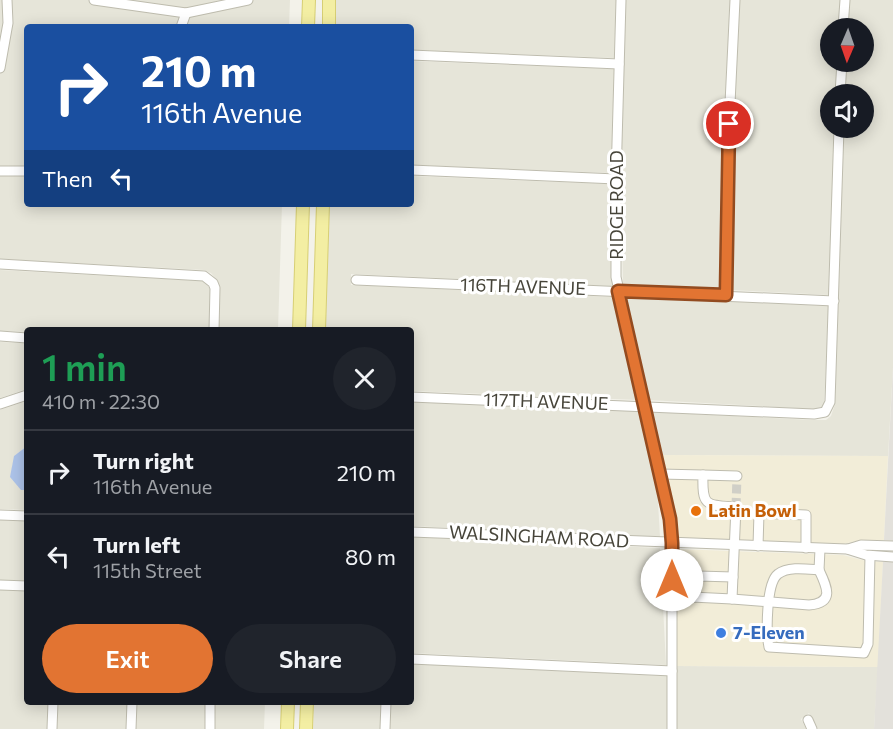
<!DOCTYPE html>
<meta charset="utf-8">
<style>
body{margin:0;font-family:Commissioner,sans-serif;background:#20242c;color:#f1f3f6;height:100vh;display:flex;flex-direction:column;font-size:22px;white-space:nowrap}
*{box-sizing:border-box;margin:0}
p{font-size:20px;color:#9ea1a6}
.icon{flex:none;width:33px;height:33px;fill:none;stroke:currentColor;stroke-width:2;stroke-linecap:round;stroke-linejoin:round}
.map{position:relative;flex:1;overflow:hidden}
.sheet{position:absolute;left:24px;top:327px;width:390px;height:378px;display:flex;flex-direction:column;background:#171b24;border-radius:6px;box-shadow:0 3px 15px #0003}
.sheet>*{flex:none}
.banner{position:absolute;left:24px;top:24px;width:390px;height:183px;border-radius:6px;box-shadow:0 3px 15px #0003;background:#1a4fa0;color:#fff;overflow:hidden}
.needle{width:39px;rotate:182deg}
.tools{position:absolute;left:820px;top:18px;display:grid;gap:12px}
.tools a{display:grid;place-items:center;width:54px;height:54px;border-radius:50%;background:#171b24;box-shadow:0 3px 15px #0003;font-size:30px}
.pin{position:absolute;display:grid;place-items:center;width:51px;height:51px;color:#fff;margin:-26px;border:3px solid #fff;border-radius:50%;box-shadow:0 2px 6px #0007}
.me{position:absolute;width:66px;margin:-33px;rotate:0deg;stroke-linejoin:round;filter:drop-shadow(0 0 4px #0008)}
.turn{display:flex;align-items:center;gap:21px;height:126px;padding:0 18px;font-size:27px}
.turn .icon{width:78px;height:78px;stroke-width:2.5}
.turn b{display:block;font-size:42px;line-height:51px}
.then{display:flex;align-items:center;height:57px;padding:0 18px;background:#0003;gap:12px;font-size:22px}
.round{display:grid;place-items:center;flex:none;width:63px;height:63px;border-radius:32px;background:#20242c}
.head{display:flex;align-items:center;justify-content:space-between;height:102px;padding:0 18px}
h1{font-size:36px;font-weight:600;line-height:45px;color:#1e9e55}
.cta{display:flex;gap:12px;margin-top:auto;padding:12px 18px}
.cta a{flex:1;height:69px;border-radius:36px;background:#e27432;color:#fff;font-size:24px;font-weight:600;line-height:69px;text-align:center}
.cta a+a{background:#20242c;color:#f1f3f6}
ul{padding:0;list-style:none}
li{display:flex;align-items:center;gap:18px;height:84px;padding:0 18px;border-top:2px solid #363941}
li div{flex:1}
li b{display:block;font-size:22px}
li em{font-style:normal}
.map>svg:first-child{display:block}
.residential{fill:#e6e5d9}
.commercial{fill:#f2edd8}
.industrial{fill:#e3e1db}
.water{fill:#adc3e9}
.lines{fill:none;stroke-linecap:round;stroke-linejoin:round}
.minor-tunnel{stroke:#d0cfc7;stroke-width:9;stroke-dasharray:9 4.5;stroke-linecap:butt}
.minor-casing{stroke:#bebcae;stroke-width:11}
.major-casing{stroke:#d7cf74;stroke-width:14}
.minor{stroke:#fff;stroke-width:9}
.major{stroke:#f3eea3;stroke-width:12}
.route-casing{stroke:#934b20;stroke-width:15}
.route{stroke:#e27432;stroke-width:10}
.food-dot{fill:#e8710a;stroke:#fff;stroke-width:2}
.shop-dot{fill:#3f7fe0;stroke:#fff;stroke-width:2}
.labels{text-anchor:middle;stroke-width:6;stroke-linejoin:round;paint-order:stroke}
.street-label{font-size:18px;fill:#464439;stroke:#fff}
.food-label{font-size:18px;font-weight:bold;fill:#c56008;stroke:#fff;text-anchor:start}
.shop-label{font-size:18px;font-weight:bold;fill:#366cbe;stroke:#fff;text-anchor:start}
</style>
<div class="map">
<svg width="893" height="729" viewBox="0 0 893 729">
<rect width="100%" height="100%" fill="#f3f2ea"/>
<g class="residential">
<path d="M0,0H290L289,27H27V204H282L278,330H219L220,301L218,281L211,273L204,270L0,259Z"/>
<path d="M336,0H616L614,58L411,50V27H335Z"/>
<path d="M626,0H730L724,124L721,289L623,286L621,179Z"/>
<path d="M740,0H840L839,28H831V62H837L835,94H831V128H834L829,295L731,290L733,124Z"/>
<path d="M850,0H893V367L888,456L661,455L651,412L814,420H826L831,416L835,404L844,128H864V94H845L847,62H864V28H848Z"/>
<path d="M411,61L614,69L611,173L411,165Z"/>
<path d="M411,176L611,184L612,286L351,274V285L614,297L638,400L411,391V330H325L329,204H411Z"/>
<path d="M0,270L202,281L206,283L210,289L209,330H27V332L0,331Z"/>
<path d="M625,297L829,306L824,405L822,407L814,409L649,400Z"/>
<path d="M0,342L27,343V389L0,398Z"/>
<path d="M27,401V446L14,456L21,490H27V510L0,509V410Z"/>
<path d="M411,402L641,411L657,485L660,537L411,526Z"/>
<path d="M0,520L27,521V702H265L264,729H0Z"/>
<path d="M411,537L660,548L666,665L411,653Z"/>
<path d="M413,664L667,676V729H390L391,702H411V665Z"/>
<path d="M677,666L878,667L874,729H818L809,713L801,719L806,729H677Z"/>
<path d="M314,702H381L380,729H313Z"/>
</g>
<g class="commercial">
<path d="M661,455L888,456L884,540H861L843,544L677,538L674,518Z"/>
<path d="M677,549L843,555L866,561L883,562L878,667L677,666Z"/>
</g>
<g class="industrial">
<path d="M893,367V541L884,540Z"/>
<path d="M883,562H893V729H874Z"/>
</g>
<path class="water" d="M27,446V490H21L10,477L14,456Z"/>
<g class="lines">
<path class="minor-tunnel" d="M736,507L737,476"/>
<g class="minor-casing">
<g id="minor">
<path d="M94,0L186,13L248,0"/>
<path d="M621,0L616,179V277L670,519L672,543V729"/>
<path d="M181,27L186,13"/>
<path d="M843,28L845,0"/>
<path d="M411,55L619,64"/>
<path d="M0,68L8,23L7,0"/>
<path d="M840,94L842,62"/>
<path d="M411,170L616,179"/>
<path d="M0,171H27"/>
<path d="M0,264L204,276L213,283L215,288L214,330"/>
<path d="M356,280L834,301"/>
<path d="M726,295L729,124L735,0"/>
<path d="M0,336L27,338"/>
<path d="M411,397L814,414L825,412L830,402L839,128"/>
<path d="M0,404L27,395"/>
<path d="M660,474L703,475C702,507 706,505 736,507L732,599L672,596"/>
<path d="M703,475L737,476"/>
<path d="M0,515L27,516"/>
<path d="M411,532L847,549L866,555L893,557"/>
<path d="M758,546L759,513L806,515V548"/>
<path d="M820,549L819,570C807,569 788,566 778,574C766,583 766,633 769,647L864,653L868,644L870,556"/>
<path d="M848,549L861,545L893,546"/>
<path d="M0,585L27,586"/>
<path d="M695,597L698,576L733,577"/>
<path d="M732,599L809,605C835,603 827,587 819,570"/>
<path d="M411,659L672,671"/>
<path d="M808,720L812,729"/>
<path d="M52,729L53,702"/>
<path d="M131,729L132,702"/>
<path d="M210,729V702"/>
<path d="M385,729L386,702"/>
</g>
</g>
<g class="major-casing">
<g id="major">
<path d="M308,27L309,0"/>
<path d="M329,27V0"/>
<path d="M299,330L303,204"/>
<path d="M319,330L323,204"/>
<path d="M287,729L288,702"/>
<path d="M306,729L307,702"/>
</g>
</g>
<use href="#minor" class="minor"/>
<use href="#major" class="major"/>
</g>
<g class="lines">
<g class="route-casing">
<path id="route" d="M672,580V543L670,519L618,291L726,295L729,124"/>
</g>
<use href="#route" class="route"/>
</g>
<circle class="food-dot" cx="696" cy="511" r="6"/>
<circle class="shop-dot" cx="721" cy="633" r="6"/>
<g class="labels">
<g class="street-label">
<text transform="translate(617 205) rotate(-90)" y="6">RIDGE ROAD</text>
<text transform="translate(523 287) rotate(2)" y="6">116TH AVENUE</text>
<text transform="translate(546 402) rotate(2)" y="6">117TH AVENUE</text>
<text transform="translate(539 537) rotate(3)" y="6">WALSINGHAM ROAD</text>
</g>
<g class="food-label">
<text x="708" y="517">Latin Bowl</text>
</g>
<g class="shop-label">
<text x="733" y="639">7-Eleven</text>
</g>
</g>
</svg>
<div class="tools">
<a><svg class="needle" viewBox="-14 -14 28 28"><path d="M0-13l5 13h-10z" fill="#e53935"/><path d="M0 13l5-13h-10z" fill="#9ea1a6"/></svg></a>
<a><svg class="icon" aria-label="sound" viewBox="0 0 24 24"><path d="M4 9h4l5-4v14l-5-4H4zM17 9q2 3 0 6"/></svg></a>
</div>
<div class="pin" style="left:729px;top:124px;background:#d93025"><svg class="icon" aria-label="arrive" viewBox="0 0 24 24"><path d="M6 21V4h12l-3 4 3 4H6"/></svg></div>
<svg class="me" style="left:672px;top:580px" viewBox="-20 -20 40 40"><circle r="19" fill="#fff"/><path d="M0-13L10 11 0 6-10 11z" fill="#e27432"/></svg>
<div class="banner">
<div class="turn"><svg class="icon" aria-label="right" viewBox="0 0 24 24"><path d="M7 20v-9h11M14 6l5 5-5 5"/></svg><div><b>210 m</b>116th Avenue</div></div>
<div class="then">Then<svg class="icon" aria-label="left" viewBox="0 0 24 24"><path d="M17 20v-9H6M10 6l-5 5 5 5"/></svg></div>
</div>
<section class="sheet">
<div class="head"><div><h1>1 min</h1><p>410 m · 22:30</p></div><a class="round"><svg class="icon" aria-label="close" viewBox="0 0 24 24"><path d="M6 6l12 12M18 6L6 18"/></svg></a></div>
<ul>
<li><svg class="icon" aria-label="right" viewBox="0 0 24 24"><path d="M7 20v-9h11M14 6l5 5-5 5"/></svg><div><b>Turn right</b><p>116th Avenue</p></div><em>210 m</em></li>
<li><svg class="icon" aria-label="left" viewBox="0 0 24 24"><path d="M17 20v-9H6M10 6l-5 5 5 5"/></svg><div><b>Turn left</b><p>115th Street</p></div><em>80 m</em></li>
</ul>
<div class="cta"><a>Exit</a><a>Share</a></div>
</section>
</div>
